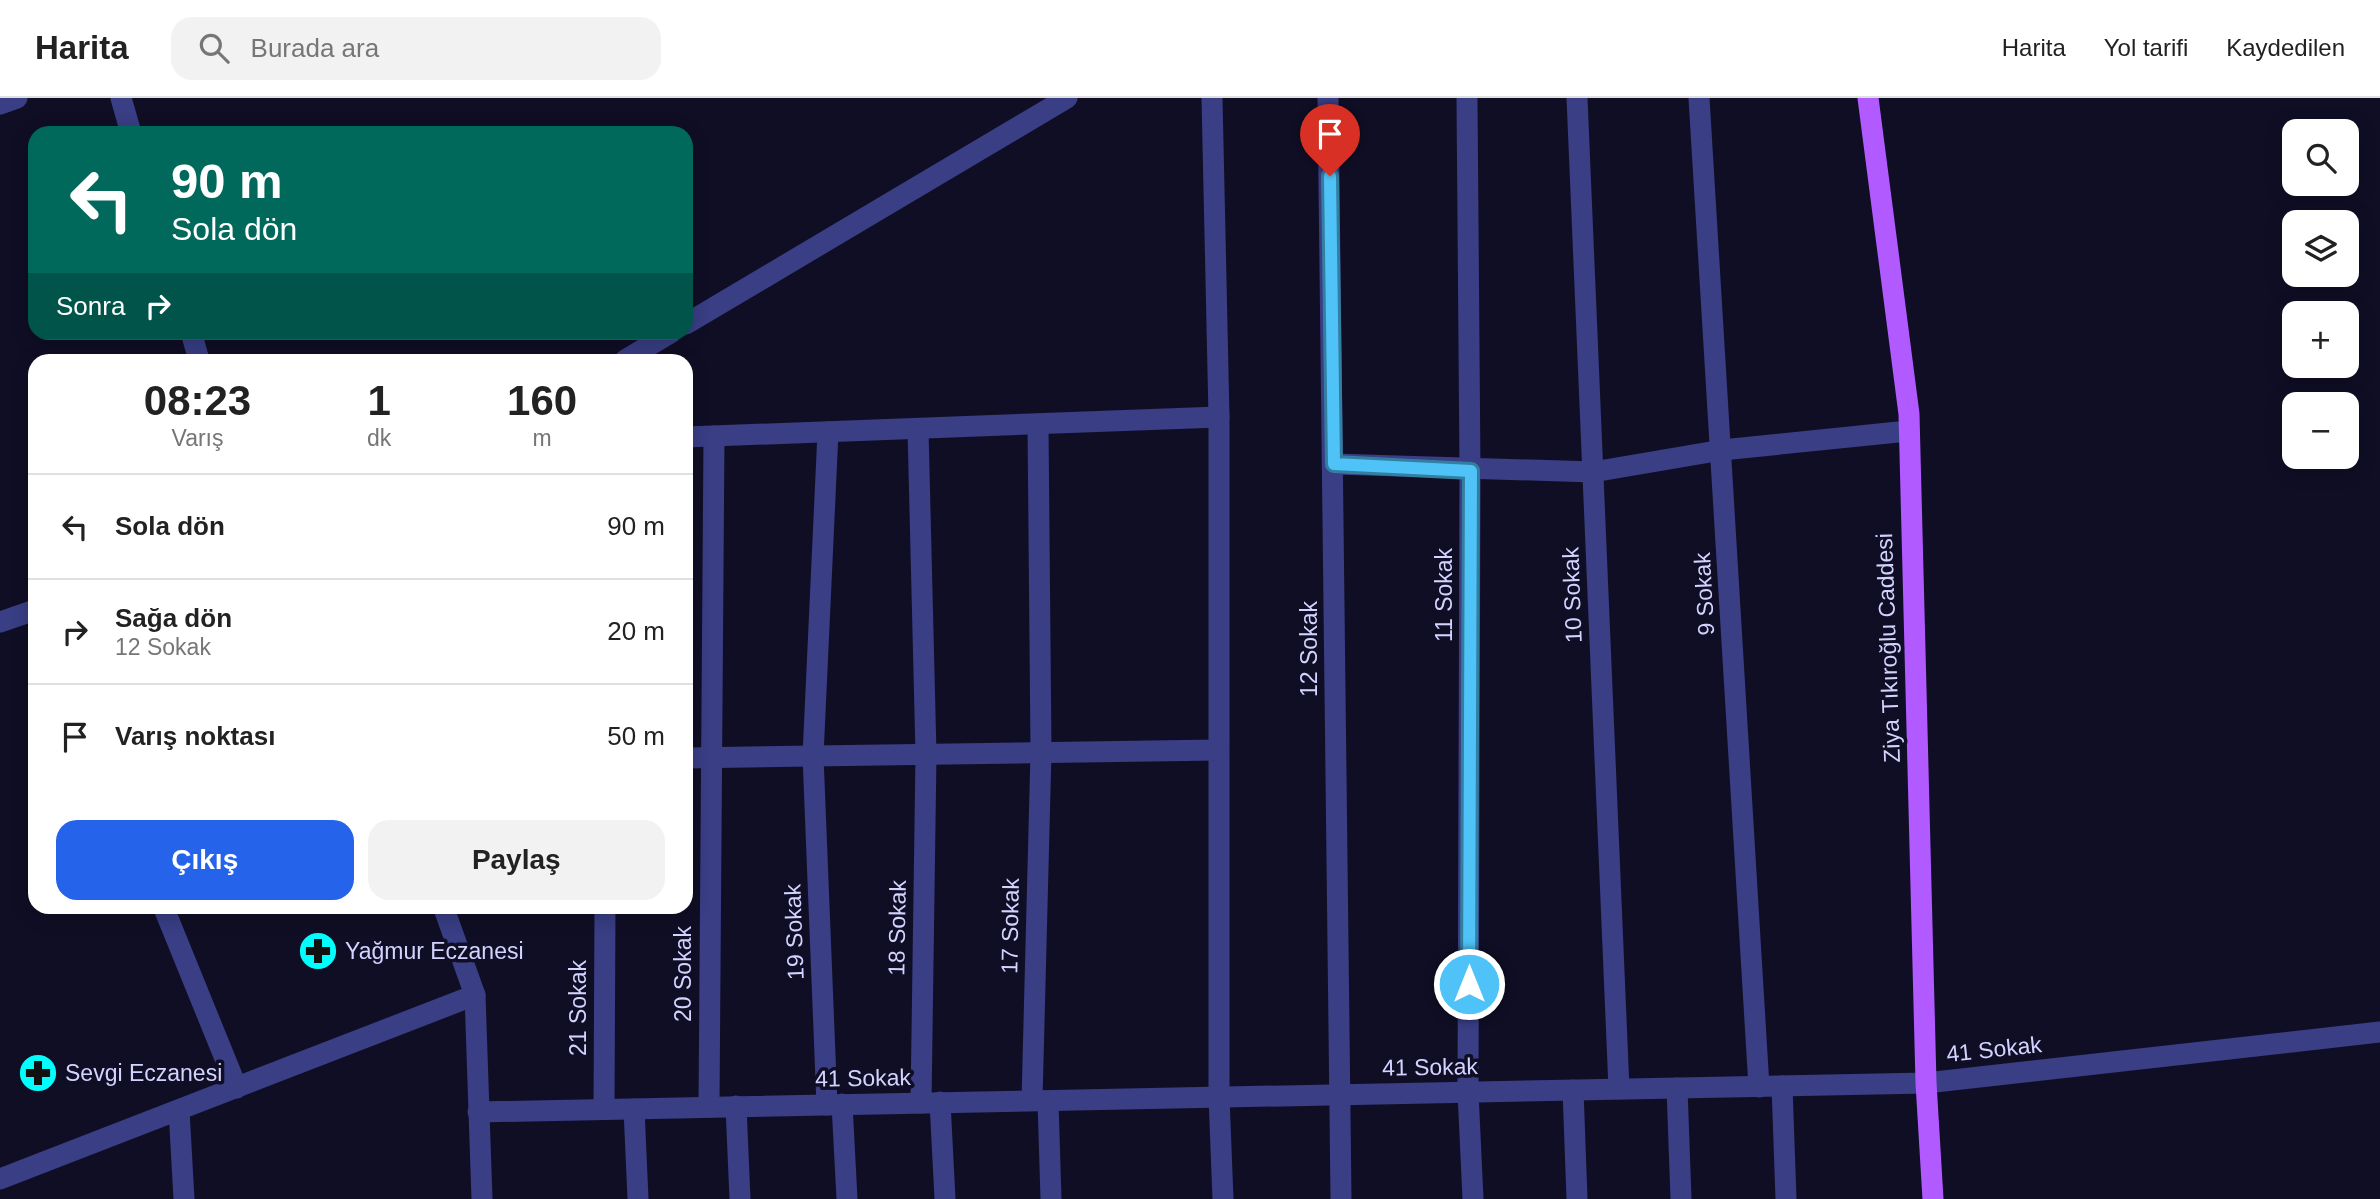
<!DOCTYPE html>
<html lang="tr">
<meta charset="utf-8">
<style>
body{margin:0;font-family:Helvetica,sans-serif;background:#f2f2f2;color:#222;height:100vh;display:flex;flex-direction:column;font-size:26px;white-space:nowrap}
*{box-sizing:border-box;margin:0}
p{font-size:23px;color:#767676}
.icon{flex:none;width:38px;height:38px;fill:none;stroke:currentColor;stroke-width:2;stroke-linecap:round;stroke-linejoin:round}
.map{position:relative;flex:1;overflow:hidden}
.side{position:absolute;left:28px;top:256px;width:665px;height:560px;display:flex;flex-direction:column;background:#fff;border-radius:21px;box-shadow:0 4px 18px #0003}
.side>*{flex:none}
.banner{position:absolute;left:28px;top:28px;width:665px;height:214px;border-radius:21px;box-shadow:0 4px 18px #0003;background:#00695c;color:#fff;overflow:hidden}
.fabs{position:absolute;left:2282px;top:21px;display:grid;gap:14px}
.fabs a{display:grid;place-items:center;width:77px;height:77px;border-radius:14px;background:#fff;box-shadow:0 4px 18px #0003;font-size:35px}
.pin{position:absolute;display:grid;place-items:center;width:60px;height:60px;color:#fff;margin:-72px -30px;border-radius:50% 50% 50% 0;rotate:-45deg;box-shadow:0 0 7px #0007}
.pin .icon{rotate:45deg}
.me{position:absolute;width:77px;margin:-38px;rotate:0deg;stroke-linejoin:round;filter:drop-shadow(0 0 5px #0008)}
.turn{display:flex;align-items:center;gap:24px;height:147px;padding:0 28px;font-size:32px}
.turn .icon{width:91px;height:91px;stroke-width:2.5}
.turn b{display:block;font-size:49px;line-height:60px}
.then{display:flex;align-items:center;height:66px;padding:0 28px;background:#0003;gap:14px;font-size:26px}
.eta{display:flex;justify-content:space-evenly;align-items:center;height:119px;text-align:center}
.eta b{font-size:42px;font-weight:800;line-height:49px}
.primary-button{display:flex;gap:14px;margin-top:auto;padding:14px 28px}
.primary-button a{flex:1;height:80px;border-radius:21px;background:#2563eb;color:#fff;font-size:28px;font-weight:800;line-height:80px;text-align:center}
.primary-button a+a{background:#f2f2f2;color:#222}
ul{padding:0;list-style:none}
li{display:flex;align-items:center;gap:21px;height:105px;padding:0 28px;border-top:2px solid #e0e0e0}
li div{flex:1}
li b{display:block;font-size:26px}
li em{font-style:normal}
header{display:flex;align-items:center;gap:42px;box-sizing:border-box;height:98px;padding:0 35px;background:#fff;border-bottom:2px solid #e0e0e0}
header strong{font-size:33px}
nav{display:flex;gap:38px;margin-inline-start:auto;font-size:24px}
.search{width:490px;height:63px;background:#f2f2f2;display:flex;align-items:center;gap:18px;box-sizing:border-box;padding:0 24px;border-radius:21px;color:#767676;font-size:26px}
.map>svg:first-child{display:block}
.lines{fill:none;stroke-linecap:round;stroke-linejoin:round}
.minor{stroke:#393e85;stroke-width:21}
.major{stroke:#b05aff;stroke-width:21}
.route-casing{stroke:#337fa1;stroke-width:18}
.route{stroke:#4fc3f7;stroke-width:12}
.labels{text-anchor:middle;stroke-width:7;stroke-linejoin:round;paint-order:stroke}
.street-label{font-size:23px;fill:#d3d3ff;stroke:#100e25}
.poi-label{font-size:23px;fill:#d3d3ff;stroke:#100e25;text-anchor:start}
</style>
<header>
<strong>Harita</strong>
<div class="search"><svg class="icon" aria-label="search" viewBox="0 0 24 24"><circle cx="10" cy="10" r="6"/><path d="M15 15l6 6"/></svg>Burada ara</div>
<nav><a>Harita</a><a>Yol tarifi</a><a>Kaydedilen</a></nav>
</header>
<div class="map">
<svg width="2380" height="1101" viewBox="0 0 2380 1101">
<rect width="100%" height="100%" fill="#100e25"/>
<g class="lines">
<g class="minor">
<path d="M121,0L131,35"/>
<path d="M1212,0L1219,319V999L1223,1101"/>
<path d="M1328,0L1341,1101"/>
<path d="M1467,0L1470,373L1468,994L1473,1101"/>
<path d="M1577,0L1619,991"/>
<path d="M1699,0L1759,989"/>
<path d="M0,6L17,0"/>
<path d="M686,226L1067,0"/>
<path d="M191,234L199,262"/>
<path d="M625,262L672,234"/>
<path d="M918,331L926,656L921,1005"/>
<path d="M686,339L1219,319"/>
<path d="M1334,366L1593,374L1722,352L1908,333"/>
<path d="M0,524L35,512"/>
<path d="M686,660L1218,652"/>
<path d="M163,808L237,990"/>
<path d="M443,808L475,897L482,1101"/>
<path d="M1782,988L1786,1101"/>
<path d="M1677,990L1681,1101"/>
<path d="M1573,992L1577,1101"/>
<path d="M1032,1002L1041,654L1038,326"/>
<path d="M1048,1003L1051,1101"/>
<path d="M940,1004L945,1101"/>
<path d="M842,1006L847,1101"/>
<path d="M827,1007L813,658L828,334"/>
<path d="M736,1008L740,1101"/>
<path d="M709,1009L714,338"/>
<path d="M604,1011L605,808"/>
<path d="M634,1011L638,1101"/>
<path d="M179,1012L184,1101"/>
<path d="M478,1014L1926,985L2380,934"/>
<path d="M0,1081L475,897"/>
</g>
<path class="major" d="M1868,0L1909,316L1926,985L1933,1101"/>
</g>
<g class="lines">
<g class="route-casing">
<path id="route" d="M1330,78L1334,366L1471,373L1469,886"/>
</g>
<use href="#route" class="route"/>
</g>
<defs>
<g id="pharmacy-disc" transform="scale(2.0125)"><circle r="9.5" fill="#00fefd" stroke="#100e25"/><path d="M-2-6h4v4h4v4h-4v4h-4v-4h-4v-4h4Z" fill="#111"/></g>
</defs>
<g fill-rule="evenodd">
<use href="#pharmacy-disc" x="318" y="853"/>
<use href="#pharmacy-disc" x="38" y="975"/>
</g>
<g class="labels">
<g class="street-label">
<text transform="translate(1704 496) rotate(-93)" y="8">9 Sokak</text>
<text transform="translate(1444 497) rotate(-90)" y="8">11 Sokak</text>
<text transform="translate(1572 497) rotate(-92)" y="8">10 Sokak</text>
<text transform="translate(1888 550) rotate(-92)" y="8">Ziya Tıkıroğlu Caddesi</text>
<text transform="translate(1309 551) rotate(-90)" y="8">12 Sokak</text>
<text transform="translate(1010 828) rotate(-89)" y="8">17 Sokak</text>
<text transform="translate(897 830) rotate(-89)" y="8">18 Sokak</text>
<text transform="translate(794 834) rotate(-92)" y="8">19 Sokak</text>
<text transform="translate(683 876) rotate(-90)" y="8">20 Sokak</text>
<text transform="translate(578 910) rotate(-90)" y="8">21 Sokak</text>
<text transform="translate(1994 951) rotate(-6)" y="8">41 Sokak</text>
<text transform="translate(1430 969) rotate(-1)" y="8">41 Sokak</text>
<text transform="translate(863 980) rotate(-1)" y="8">41 Sokak</text>
</g>
<g class="poi-label">
<text x="345" y="861">Yağmur Eczanesi</text>
<text x="65" y="983">Sevgi Eczanesi</text>
</g>
</g>
</svg>
<div class="fabs">
<a><svg class="icon" aria-label="search" viewBox="0 0 24 24"><circle cx="10" cy="10" r="6"/><path d="M15 15l6 6"/></svg></a>
<a><svg class="icon" aria-label="layers" viewBox="0 0 24 24"><path d="M12 4l9 5-9 5-9-5zM3 14l9 5 9-5"/></svg></a>
<a>+</a>
<a>−</a>
</div>
<div class="pin" style="left:1330px;top:78px;background:#d93025"><svg class="icon" aria-label="arrive" viewBox="0 0 24 24"><path d="M6 21V4h12l-3 4 3 4H6"/></svg></div>
<svg class="me" style="left:1469px;top:886px" viewBox="-20 -20 40 40"><circle r="17" fill="#4fc3f7" stroke="#fff" stroke-width="3"/><path d="M0-11L8 9 0 5-8 9z" fill="#fff"/></svg>
<div class="banner">
<div class="turn"><svg class="icon" aria-label="left" viewBox="0 0 24 24"><path d="M17 20v-9H6M10 6l-5 5 5 5"/></svg><div><b>90 m</b>Sola dön</div></div>
<div class="then">Sonra<svg class="icon" aria-label="right" viewBox="0 0 24 24"><path d="M7 20v-9h11M14 6l5 5-5 5"/></svg></div>
</div>
<section class="side">
<div class="eta">
<div><b>08:23</b><p>Varış</p></div>
<div><b>1</b><p>dk</p></div>
<div><b>160</b><p>m</p></div>
</div>
<ul>
<li><svg class="icon" aria-label="left" viewBox="0 0 24 24"><path d="M17 20v-9H6M10 6l-5 5 5 5"/></svg><div><b>Sola dön</b></div><em>90 m</em></li>
<li><svg class="icon" aria-label="right" viewBox="0 0 24 24"><path d="M7 20v-9h11M14 6l5 5-5 5"/></svg><div><b>Sağa dön</b><p>12 Sokak</p></div><em>20 m</em></li>
<li><svg class="icon" aria-label="arrive" viewBox="0 0 24 24"><path d="M6 21V4h12l-3 4 3 4H6"/></svg><div><b>Varış noktası</b></div><em>50 m</em></li>
</ul>
<div class="primary-button"><a>Çıkış</a><a>Paylaş</a></div>
</section>
</div>
